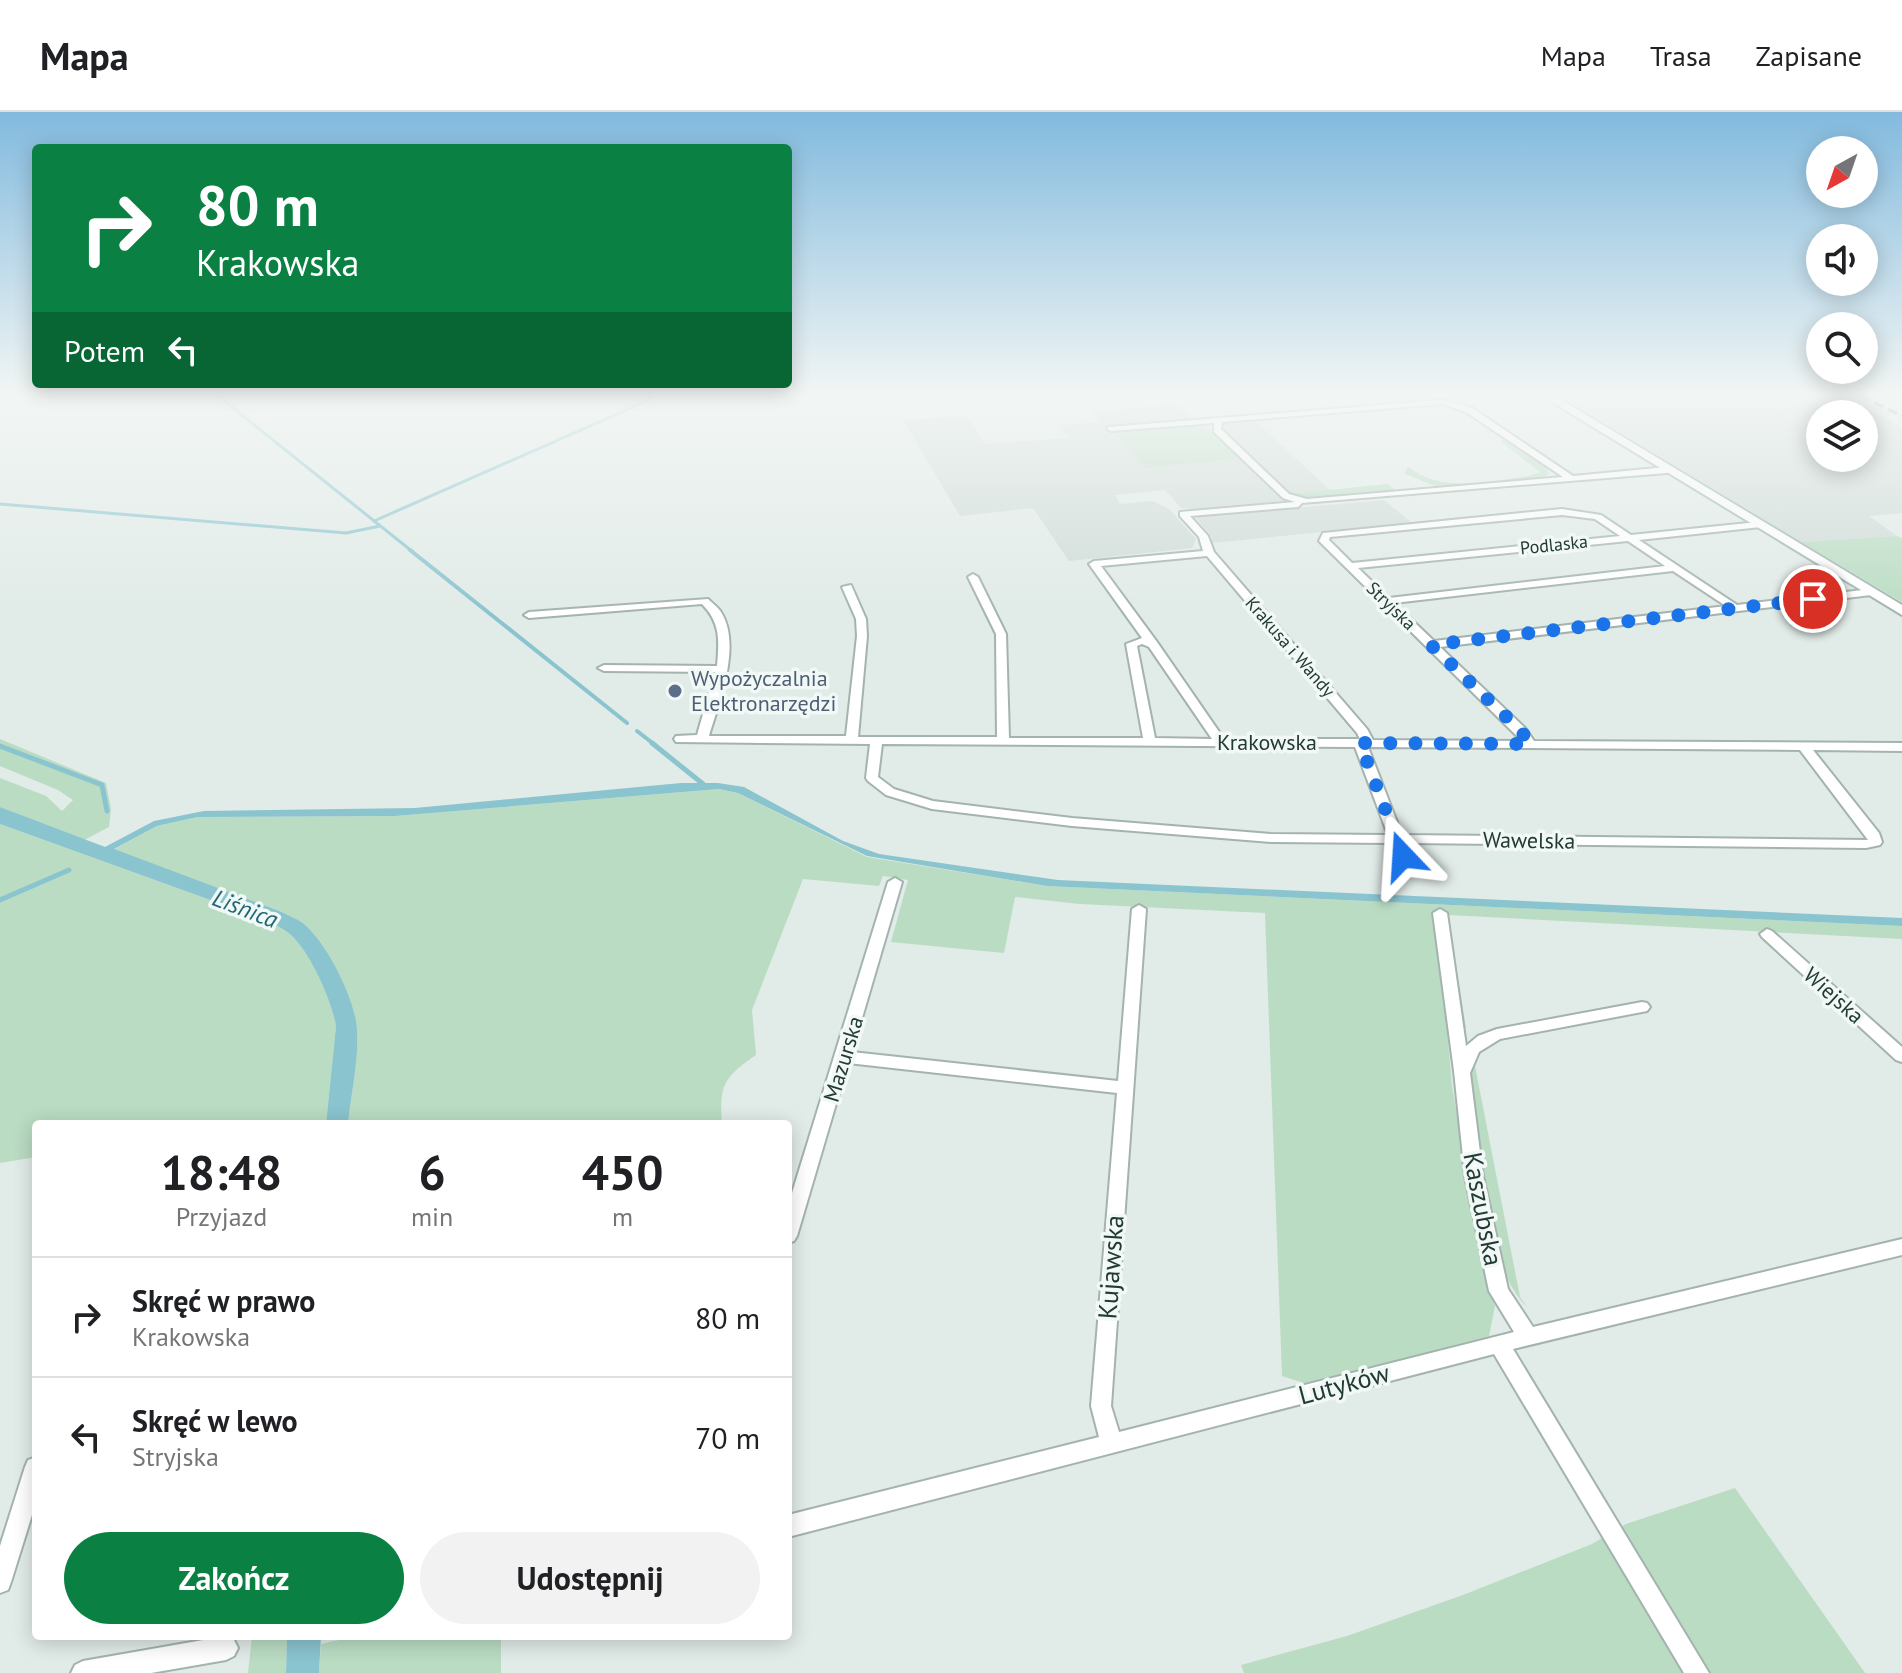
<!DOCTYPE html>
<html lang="pl">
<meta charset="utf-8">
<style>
body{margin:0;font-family:"PT Sans",sans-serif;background:#f2f2f2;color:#202124;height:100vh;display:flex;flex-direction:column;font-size:30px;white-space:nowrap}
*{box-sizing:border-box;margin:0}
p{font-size:26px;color:#757577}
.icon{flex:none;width:44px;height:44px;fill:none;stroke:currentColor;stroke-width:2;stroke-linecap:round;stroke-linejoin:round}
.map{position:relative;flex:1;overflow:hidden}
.details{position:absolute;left:32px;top:1008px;width:760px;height:520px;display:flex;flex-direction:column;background:#fff;border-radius:8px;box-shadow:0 4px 20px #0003}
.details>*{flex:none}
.hud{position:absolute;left:32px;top:32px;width:760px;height:244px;border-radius:8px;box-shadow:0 4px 20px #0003;background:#0b8043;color:#fff;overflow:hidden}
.needle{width:52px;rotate:220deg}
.buttons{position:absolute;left:1806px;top:24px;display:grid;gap:16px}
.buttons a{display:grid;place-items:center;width:72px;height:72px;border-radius:50%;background:#fff;box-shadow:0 4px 20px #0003;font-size:40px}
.pin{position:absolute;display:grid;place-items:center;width:68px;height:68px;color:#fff;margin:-34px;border:4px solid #fff;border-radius:50%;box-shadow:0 2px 8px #0007}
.me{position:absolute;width:88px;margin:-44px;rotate:340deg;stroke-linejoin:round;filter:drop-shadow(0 0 6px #0008)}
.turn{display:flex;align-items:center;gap:28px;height:168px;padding:0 32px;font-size:36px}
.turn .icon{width:104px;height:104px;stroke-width:2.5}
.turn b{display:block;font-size:56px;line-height:68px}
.then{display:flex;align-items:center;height:76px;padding:0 32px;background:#0003;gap:16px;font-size:30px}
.eta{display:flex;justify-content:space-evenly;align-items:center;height:136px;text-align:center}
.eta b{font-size:48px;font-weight:600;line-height:56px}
.cta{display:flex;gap:16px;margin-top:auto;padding:16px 32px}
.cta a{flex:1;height:92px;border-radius:48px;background:#0b8043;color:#fff;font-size:32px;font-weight:600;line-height:92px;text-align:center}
.cta a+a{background:#f2f2f2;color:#202124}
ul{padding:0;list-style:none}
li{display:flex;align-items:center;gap:24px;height:120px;padding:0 32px;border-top:2px solid #e0e0e0}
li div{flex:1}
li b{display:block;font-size:30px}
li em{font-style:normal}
header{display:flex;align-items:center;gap:48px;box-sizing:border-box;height:112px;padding:0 40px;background:#fff;border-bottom:2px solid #e0e0e0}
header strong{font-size:38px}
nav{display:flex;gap:44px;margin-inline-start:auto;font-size:28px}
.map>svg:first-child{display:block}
.built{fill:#cfdbd6;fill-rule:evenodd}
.green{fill:#badcc3}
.water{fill:#8ac4cf}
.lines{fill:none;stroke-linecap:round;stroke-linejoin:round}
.stream-far2{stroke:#8ac4cf;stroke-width:3}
.stream-far1{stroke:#8ac4cf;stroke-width:4}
.stream{stroke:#8ac4cf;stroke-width:5}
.minor-casing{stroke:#a4b3ae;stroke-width:4}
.secondary-casing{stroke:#a0b6ae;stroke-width:4}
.minor{fill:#fff;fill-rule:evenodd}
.secondary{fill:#fff;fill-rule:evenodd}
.rail{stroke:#5c7770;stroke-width:3;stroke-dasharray:10 5;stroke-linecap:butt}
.route{stroke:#1a73e8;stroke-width:14;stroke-dasharray:0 25.2}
.service-dot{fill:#5c6f8a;stroke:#f1f8f5;stroke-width:3}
.labels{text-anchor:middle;stroke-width:7;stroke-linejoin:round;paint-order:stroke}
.far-street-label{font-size:18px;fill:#223b34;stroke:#f1f8f5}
.service-label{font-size:22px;fill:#4e5e75;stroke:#f1f8f5;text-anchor:start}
.street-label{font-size:22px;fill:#223b34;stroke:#f1f8f5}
.water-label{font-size:24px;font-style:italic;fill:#1e6775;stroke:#f1f8f5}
.near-street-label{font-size:26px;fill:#223b34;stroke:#f1f8f5}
</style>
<header>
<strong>Mapa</strong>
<nav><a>Mapa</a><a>Trasa</a><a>Zapisane</a></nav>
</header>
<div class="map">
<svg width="1902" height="1561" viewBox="0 0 1902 1561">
<rect width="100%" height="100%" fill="#e1ebe7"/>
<g class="built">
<path d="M1562,284H1842L1902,315V401L1869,404L1897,424L1801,430ZM1820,302H1864V346H1820Z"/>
<path d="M1177,292L1199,313L1125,319L1117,323L1146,355L1243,346L1289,389L1198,397L1181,396L1165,378L1115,383L1120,392L1153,389L1169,397L1196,427L1192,436L1069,449L1033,396L960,404L903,308L966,304L985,332L1069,326L1059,313L1100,310L1091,299Z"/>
<path d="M1253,307L1330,378L1290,382L1219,314L1229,309Z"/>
<path d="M1384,388L1412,411L1212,431V425L1195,405Z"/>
</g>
<g class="green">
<path d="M1202,312L1243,346L1146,356L1116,323L1125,319Z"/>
<path d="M1504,328L1545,353L1549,362C1530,373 1463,378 1441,375C1427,373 1417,365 1404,362L1408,355C1444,382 1488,369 1529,364L1540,360L1501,330Z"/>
<path d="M1387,372L1398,380L1310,388L1290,382Z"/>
<path d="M1897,424L1902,426V490L1801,430Z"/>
<path d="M0,627L106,671L111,697L109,715L84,728L0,695V666L46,684L62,699L73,688L58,678L0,654Z"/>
<path d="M719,677L738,681L867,745L1047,774L1902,814V827L1448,803L1466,916L1447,917L1452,974L1481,1145L1495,1194L1489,1224L1307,1272L1282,1264L1265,801L1080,792L1015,785L1004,841L891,830L908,768L883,764L879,774L803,767L752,898L756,943C724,965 719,973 722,1012H348C351,982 359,948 357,918C356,888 327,831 304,812C298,807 289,804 282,800L113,738L157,714L197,705L395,704Z"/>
<path d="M0,712L263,807C272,812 283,816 291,823C310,840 332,888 336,914L326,1012H36V1045L0,1051Z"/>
<path d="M1474,949L1520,1185L1527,1195C1484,1153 1477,1033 1470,973Z"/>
<path d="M1735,1376L1865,1561H1244L1241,1553L1347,1524L1463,1483L1592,1432L1626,1412Z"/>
<path d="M252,1524H287L286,1561H248Z"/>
<path d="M357,1524H501V1561H319L321,1532Z"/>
</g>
<g class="water">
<path d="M681,671H718L744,675L843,729L879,742L1058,768L1902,806V814L1047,774L867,744L738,681L719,677L395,704L197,705L157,714L114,737L282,800C289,804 298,807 304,812C327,831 356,888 357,918C359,948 351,982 348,1012H326L336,914C332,889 310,840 291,823C283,816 273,812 263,807L0,712V695L105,735L154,709L204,699L415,696Z"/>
<path d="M287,1524H321L319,1561H286Z"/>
</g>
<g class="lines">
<g class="stream-far2">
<path d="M218,284L413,440"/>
<path d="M0,392L346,421L380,414"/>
<path d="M374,409L649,288L650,284"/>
</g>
<g class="stream-far1">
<path d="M410,438L627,611"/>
<path d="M637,619L655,633"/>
</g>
<g class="stream">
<path d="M652,631L703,672"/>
<path d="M0,634L102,673L107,699"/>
<path d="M0,788L69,758"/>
</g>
<g class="minor-casing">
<g id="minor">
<path d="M1443,288L1472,296L1573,364L1667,355L1671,358L1667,361L1302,391L1298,395L1190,404L1208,424L1214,440L1367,617L1373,628L1522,629L1321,431L1319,429L1323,421L1562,397L1601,403L1631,423L1758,410L1761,411V415L1639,428L1737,493L1871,477L1876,480L1871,483L1440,535L1525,616L1534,629L1902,631V639L1813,638L1879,721L1882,730L1880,733L1866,736L1405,731L1410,744L1403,748L1396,744L1391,731L1271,730L1072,714L932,697L886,683L868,669L866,666L870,632L676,630L674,627L676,624L697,623L715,560L604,559L598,556L604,553L717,554C719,529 721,511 702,492L529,506L524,503L529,500L708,487C712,491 718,495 721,500C742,533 719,590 709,624H846L857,524L856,507L842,475L851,473L866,507L867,524L858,625H997L996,522L968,465L973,462L978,465L1006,522L1009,626H1143L1126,532L1142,526L1089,452L1094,449L1203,439L1199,425L1180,404V400L1295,390L1283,386L1214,320V311L1111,319L1107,317L1108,315ZM1443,292L1466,300L1563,365L1307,387L1289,382L1221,317L1222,310ZM1562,403L1595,407L1620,424L1352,451L1329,428L1330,425ZM1628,429L1665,454L1389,486L1358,456ZM1207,444L1357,621L1360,627H1224L1157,530L1101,454ZM1673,459L1726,494L1434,529L1394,491ZM1142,532L1149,535L1212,627L1155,626L1137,534ZM882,632L1355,635L1388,723L1271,722L1072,706L933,689L894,677L878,665ZM1368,635L1800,638L1868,728L1402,723Z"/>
<path d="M895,766L902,770L852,940L1118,969L1132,797L1139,793L1146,797L1111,1294L1119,1320L1514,1220L1489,1179L1465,1064L1454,959L1433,801L1440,797L1447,801L1466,934L1478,924L1497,917L1642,890L1647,891L1650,895L1647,899L1642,900L1500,927L1479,940L1470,961L1483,1064L1508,1177L1533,1215L1902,1127V1143L1513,1237L1709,1561H1684L1494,1242L788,1425V1403L1099,1325L1091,1294L1117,981L848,951L797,1124L794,1129L788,1131V1094L888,770Z"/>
<path d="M1767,817L1772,819L1902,935V950L1896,948L1762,825L1760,822Z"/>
<path d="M36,1345V1390L11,1470L8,1478L0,1481V1434L25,1355L28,1348Z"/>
<path d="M226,1524L234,1528L238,1536L234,1544L226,1548L151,1561H71L75,1553L83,1549Z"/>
</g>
</g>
<g class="secondary-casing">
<path id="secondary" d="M1542,284H1555L1902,493V503Z"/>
</g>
<use href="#minor" class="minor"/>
<use href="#secondary" class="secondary"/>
<path class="rail" d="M1861,284L1902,304"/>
</g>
<linearGradient id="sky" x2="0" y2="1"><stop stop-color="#82bade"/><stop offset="0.56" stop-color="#f2f6f4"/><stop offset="1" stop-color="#f2f6f4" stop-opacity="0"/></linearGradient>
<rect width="1902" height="503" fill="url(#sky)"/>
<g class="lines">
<path class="route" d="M1403,744L1360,631L1530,632L1521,619L1431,533L1813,487"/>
</g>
<circle class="service-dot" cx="675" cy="579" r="8"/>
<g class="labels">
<g class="far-street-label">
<text transform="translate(1554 433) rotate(-6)" y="6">Podlaska</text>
<text transform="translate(1391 494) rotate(44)" y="6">Stryjska</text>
<text transform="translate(1290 535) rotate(49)" y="6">Krakusa i Wandy</text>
</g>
<g class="service-label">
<text x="691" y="574">Wypożyczalnia<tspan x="691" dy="25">Elektronarzędzi</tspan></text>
</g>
<g class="street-label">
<text x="1267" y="638">Krakowska</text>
<text transform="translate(1529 728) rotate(1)" y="8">Wawelska</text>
<text transform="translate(1834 883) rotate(42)" y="8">Wiejska</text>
<text transform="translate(843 947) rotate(-73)" y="8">Mazurska</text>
</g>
<g class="water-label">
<text transform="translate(245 797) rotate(21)" y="8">Liśnica</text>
</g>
<g class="near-street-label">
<text transform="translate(1483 1097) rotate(79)" y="9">Kaszubska</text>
<text transform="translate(1111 1155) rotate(-86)" y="9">Kujawska</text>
<text transform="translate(1344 1272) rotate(-15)" y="9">Lutyków</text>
</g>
</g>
</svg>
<div class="buttons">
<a><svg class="needle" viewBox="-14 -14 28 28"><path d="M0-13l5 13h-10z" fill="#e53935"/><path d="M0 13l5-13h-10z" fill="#757577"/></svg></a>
<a><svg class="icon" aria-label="sound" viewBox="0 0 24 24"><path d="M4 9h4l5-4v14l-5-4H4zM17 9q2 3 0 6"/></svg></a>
<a><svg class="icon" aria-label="search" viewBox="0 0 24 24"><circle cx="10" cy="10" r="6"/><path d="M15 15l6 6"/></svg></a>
<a><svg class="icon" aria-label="layers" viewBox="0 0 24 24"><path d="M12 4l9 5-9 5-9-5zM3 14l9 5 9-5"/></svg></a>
</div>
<div class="pin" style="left:1813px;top:487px;background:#d93025"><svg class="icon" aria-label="arrive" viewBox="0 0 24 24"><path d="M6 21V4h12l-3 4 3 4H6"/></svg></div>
<svg class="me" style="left:1403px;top:744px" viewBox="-20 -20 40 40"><path d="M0-17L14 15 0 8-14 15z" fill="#1a73e8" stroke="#fff" stroke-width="4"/></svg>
<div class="hud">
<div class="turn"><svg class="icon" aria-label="right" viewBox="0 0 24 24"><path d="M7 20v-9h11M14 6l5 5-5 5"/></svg><div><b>80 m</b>Krakowska</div></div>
<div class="then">Potem<svg class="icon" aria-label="left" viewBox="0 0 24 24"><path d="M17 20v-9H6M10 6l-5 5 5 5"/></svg></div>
</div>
<section class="details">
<div class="eta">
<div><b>18:48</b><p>Przyjazd</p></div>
<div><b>6</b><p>min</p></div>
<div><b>450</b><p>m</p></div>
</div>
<ul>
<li><svg class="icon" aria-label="right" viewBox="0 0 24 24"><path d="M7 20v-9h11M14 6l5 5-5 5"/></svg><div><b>Skręć w prawo</b><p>Krakowska</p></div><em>80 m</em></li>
<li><svg class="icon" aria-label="left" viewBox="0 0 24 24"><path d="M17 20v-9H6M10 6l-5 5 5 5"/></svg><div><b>Skręć w lewo</b><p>Stryjska</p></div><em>70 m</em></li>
</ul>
<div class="cta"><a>Zakończ</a><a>Udostępnij</a></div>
</section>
</div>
